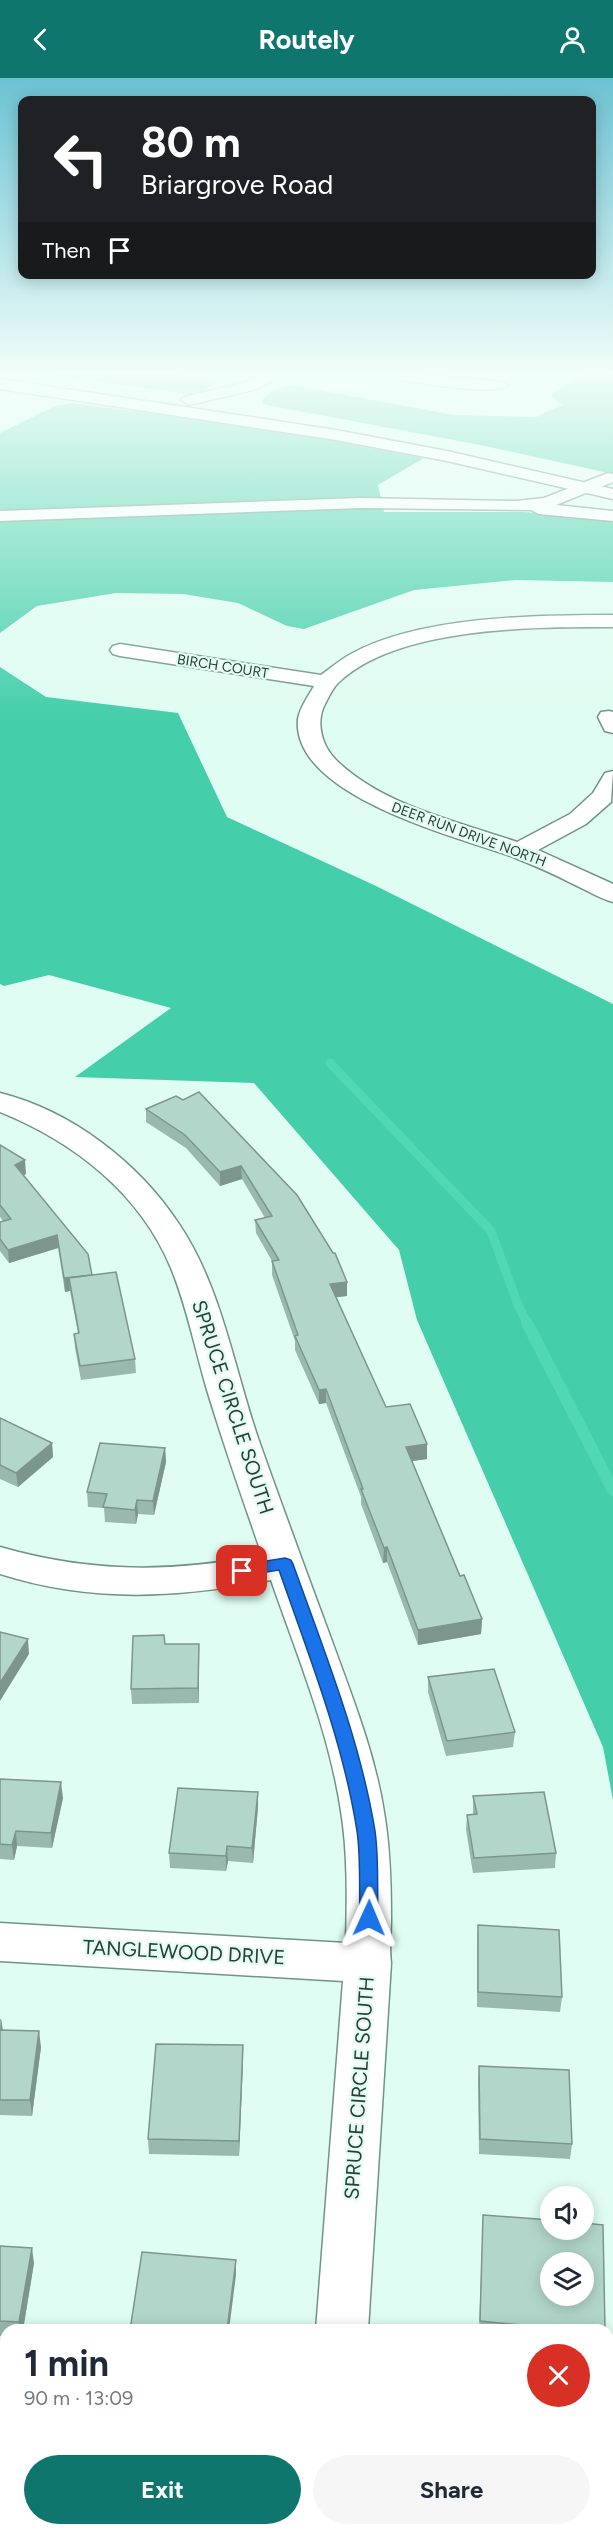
<!DOCTYPE html>
<meta charset="utf-8">
<style>
body{margin:0;font-family:Figtree,sans-serif;background:#f6f6f7;color:#1f2937;height:100vh;display:flex;flex-direction:column;font-size:22px;white-space:nowrap}
*{box-sizing:border-box;margin:0}
p{font-size:20px;color:#747a83}
.icon{flex:none;width:33px;height:33px;fill:none;stroke:currentColor;stroke-width:2;stroke-linecap:round;stroke-linejoin:round}
.map{position:relative;flex:1;overflow:hidden}
.panel{position:absolute;left:0px;top:2246px;width:614px;height:212px;display:flex;flex-direction:column;background:#fff;border-radius:18px 18px 0 0;box-shadow:0 3px 15px #0003}
.panel>*{flex:none}
.hud{position:absolute;left:18px;top:18px;width:578px;height:183px;border-radius:12px;box-shadow:0 3px 15px #0003;background:#202124;color:#fff;overflow:hidden}
.buttons{position:absolute;left:540px;top:2108px;display:grid;gap:12px}
.buttons a{display:grid;place-items:center;width:54px;height:54px;border-radius:50%;background:#fff;box-shadow:0 3px 15px #0003;font-size:30px}
.pin{position:absolute;display:grid;place-items:center;width:51px;height:51px;color:#fff;margin:-26px;border-radius:12px;box-shadow:0 3px 9px #0006}
.me{position:absolute;width:66px;margin:-33px;rotate:1deg;stroke-linejoin:round;filter:drop-shadow(0 0 4px #0008)}
.turn{display:flex;align-items:center;gap:21px;height:126px;padding:0 24px;font-size:27px}
.turn .icon{width:78px;height:78px;stroke-width:2.5}
.turn b{display:block;font-size:42px;line-height:51px}
.then{display:flex;align-items:center;height:57px;padding:0 24px;background:#0003;gap:12px;font-size:22px}
.round{display:grid;place-items:center;flex:none;width:63px;height:63px;border-radius:32px;background:#f6f6f7}
.head{display:flex;align-items:center;justify-content:space-between;height:102px;padding:0 24px}
h1{font-size:36px;font-weight:700;line-height:45px}
.action{display:flex;gap:12px;margin-top:auto;padding:12px 24px}
.action a{flex:1;height:69px;border-radius:36px;background:#0f766e;color:#fff;font-size:24px;font-weight:700;line-height:69px;text-align:center}
.action a+a{background:#f6f6f7;color:#1f2937}
header{display:flex;justify-content:space-between;align-items:center;height:78px;padding:0 24px;background:#0f766e;color:#fff;font-size:27px;font-weight:700}
.map>svg:first-child{display:block}
.forest{fill:#44ceaa}
.lines{fill:none;stroke-linecap:round;stroke-linejoin:round}
.stream-far1{stroke:#50d8b3;stroke-width:9}
.stream{stroke:#50d8b3;stroke-width:12}
.street-casing{stroke:#709487;stroke-width:3}
.secondary-casing{stroke:#709487;stroke-width:3}
.street{fill:#fff;fill-rule:evenodd}
.secondary{fill:#fff;fill-rule:evenodd}
.wall{fill:#99b9ae}
.shaded-wall{fill:#7d968d}
.building{fill:#b2d7ca;stroke:#7d968d;stroke-width:1.5;fill-rule:evenodd}
.route{fill:#1a73e8;stroke:#114b97;stroke-width:1.5}
.labels{text-anchor:middle;stroke-width:4.5;stroke-linejoin:round;paint-order:stroke}
.far-street-label{font-size:14px;fill:#2d3c36;stroke:#dffdf2}
.near-street-label{font-size:20px;fill:#2d3c36;stroke:#dffdf2}
</style>
<header><svg class="icon" aria-label="back" viewBox="0 0 24 24"><path d="M15 5l-7 7 7 7"/></svg>Routely<svg class="icon" aria-label="person" viewBox="0 0 24 24"><circle cx="12" cy="8" r="4"/><path d="M4 21q1-7 8-7t8 7"/></svg></header>
<div class="map">
<svg width="613" height="2456" viewBox="0 0 613 2456">
<rect width="100%" height="100%" fill="#dffdf2"/>
<g class="forest">
<path d="M49,297C79,297 199,291 218,304L203,313L189,316Z"/>
<path d="M581,297H613V396L480,367L262,326L263,321L273,312L291,307L454,337L536,339L562,327L550,317Z"/>
<path d="M72,325L277,352L424,380L378,407L384,434H523L613,440V504L516,502L414,512L304,551L287,548L238,525L183,516L116,515L37,528L0,555V355L55,328Z"/>
<path d="M0,589L46,619L178,635L227,739L376,808L613,926V1722L603,1669L417,1242L399,1172L254,1005L75,999L171,930L49,897L4,908L0,906Z"/>
</g>
<g class="lines">
<path class="stream-far1" d="M330,985L491,1153L518,1227L528,1247"/>
<path class="stream" d="M527,1245L613,1412"/>
<g class="street-casing">
<g id="street">
<path d="M263,297H282L257,311L189,327L181,322L184,319L247,304Z"/>
<path d="M392,297C408,297 501,300 508,307C496,319 418,304 399,302Z"/>
<path d="M608,395L613,396V404L556,427L613,433V443L539,436L531,432L361,430L0,443V433L361,420L516,423L544,420Z"/>
<path d="M613,537V549C535,549 397,548 338,605C333,610 329,618 326,624C315,643 321,667 336,682C383,728 457,743 517,764L570,736L593,715L605,695L613,693L611,724L586,746L538,772L613,806V824C598,820 585,811 571,805C552,795 533,787 513,779C458,759 291,718 298,641C300,629 308,619 314,608L120,578L113,576L110,572L113,568L120,566L321,597C331,590 341,581 351,576C420,538 536,537 613,537Z"/>
<path d="M609,633L613,634V655L605,653L598,639L601,634Z"/>
<path d="M0,1015C72,1033 139,1085 179,1146C222,1210 234,1291 259,1363C283,1431 308,1498 333,1566C353,1621 375,1676 384,1734C390,1769 391,1805 391,1840C391,1855 389,1871 391,1885L368,2252H316L343,1903L0,1883V1845L346,1865C347,1821 348,1776 341,1733C329,1653 297,1577 271,1502C178,1520 91,1525 0,1496V1469C91,1495 170,1495 262,1477C243,1422 224,1368 207,1312C195,1271 187,1229 171,1190C140,1115 74,1064 0,1034Z"/>
<rect x="0" y="2374" width="6" height="56"/>
<rect x="303" y="2451" width="56" height="5"/>
</g>
</g>
<g class="secondary-casing">
<path id="secondary" d="M0,301L336,352L447,373L613,411V421L447,383L336,362L0,311Z"/>
</g>
<use href="#street" class="street"/>
<use href="#secondary" class="secondary"/>
</g>
<g class="wall">
<path d="M199,1014L347,1218L336,1219L386,1329L427,1366V1381L412,1383L460,1498L482,1541L481,1556L418,1567L387,1484L383,1485L361,1426V1419L326,1325L319,1326L295,1272V1263L272,1197V1183L256,1155L255,1142L265,1140L242,1101L220,1108L186,1070L146,1044V1031L183,1022Z"/>
<path d="M0,1067L26,1096L23,1097L93,1197L135,1281L136,1295L81,1302L75,1270L74,1256L78,1255L70,1213L65,1214L58,1170L9,1185L0,1173V1144L3,1143L0,1139Z"/>
<path d="M0,1340L52,1365L53,1379L18,1409L0,1401Z"/>
<path d="M165,1370L166,1384L154,1437L138,1436L136,1446L105,1444L104,1430L88,1429L87,1414Z"/>
<path d="M165,1566H199V1625L132,1626L131,1611Z"/>
<path d="M428,1599L515,1654L513,1669L446,1678L428,1614Z"/>
<path d="M0,1701L63,1720L52,1770L17,1768L14,1782L0,1781Z"/>
<path d="M473,1718L556,1775L555,1790L473,1795L466,1752L467,1737L473,1736Z"/>
<path d="M258,1729L253,1785L228,1783L226,1793L170,1790L169,1775Z"/>
<path d="M478,1847L562,1919L560,1934L477,1929V1862Z"/>
<path d="M0,1941H1L3,1952L41,1969L32,2038L0,2037Z"/>
<path d="M243,1967V1982L239,2078L149,2076L148,2061Z"/>
<path d="M479,1988L572,2066L570,2081L479,2076L478,2003Z"/>
<path d="M483,2137L605,2252H479Z"/>
<path d="M0,2168L34,2185L23,2252H6V2258H0Z"/>
</g>
<g class="shaded-wall">
<path d="M25,1082L26,1096L16,1101L15,1087Z"/>
<path d="M241,1088L242,1101L220,1108V1094Z"/>
<path d="M57,1157L58,1170L9,1185L8,1172Z"/>
<path d="M64,1200H69L70,1213L65,1214Z"/>
<path d="M347,1204V1218L330,1220V1206Z"/>
<path d="M326,1311V1325L319,1326V1312Z"/>
<path d="M52,1365L53,1379L18,1409L16,1395Z"/>
<path d="M427,1366V1381L405,1384L406,1369Z"/>
<path d="M165,1370L166,1384L154,1437L153,1423Z"/>
<path d="M137,1422L138,1436L136,1446L135,1432Z"/>
<path d="M387,1469V1484L383,1485L384,1470Z"/>
<path d="M482,1541L481,1556L418,1567V1552Z"/>
<path d="M28,1561L29,1576L0,1623V1605Z"/>
<path d="M199,1566V1625L198,1610Z"/>
<path d="M61,1704L63,1720L52,1770L51,1755Z"/>
<path d="M258,1714V1729L253,1785L252,1770Z"/>
<path d="M16,1753L17,1768L14,1782L12,1767Z"/>
<path d="M227,1768L228,1783L226,1793V1778Z"/>
<path d="M1,1941L3,1956H0Z"/>
<path d="M39,1953L41,1969L32,2038L30,2022Z"/>
<path d="M243,1967V1982L239,2078V2063Z"/>
<path d="M32,2170L34,2185L23,2252H20L19,2244Z"/>
<path d="M236,2182V2197L229,2252H227Z"/>
</g>
<g class="building">
<path d="M199,1014L297,1117L333,1175H335L347,1204L330,1206L386,1329L410,1326L427,1366L406,1369L460,1498L464,1497L482,1541L418,1552L387,1469L384,1470L361,1411H363L326,1311L319,1312L295,1258L298,1257L272,1183L279,1182L255,1142L272,1138L241,1088L220,1094L185,1057L146,1031L176,1018L183,1022Z"/>
<path d="M0,1067L25,1082L15,1087L88,1176L92,1197L64,1200L57,1157L8,1172L0,1161V1144L11,1141L0,1127Z"/>
<path d="M116,1194L135,1281L80,1288L74,1256L79,1255L69,1200Z"/>
<path d="M0,1340L52,1365L16,1395L0,1387Z"/>
<path d="M100,1365L165,1370L153,1423L137,1422L135,1432L103,1429L107,1416L87,1414Z"/>
<path d="M0,1554L28,1561L0,1605Z"/>
<path d="M164,1557L165,1566H199L198,1610L131,1611L133,1558Z"/>
<path d="M494,1591L515,1654L447,1663L428,1599Z"/>
<path d="M0,1701L61,1704L51,1755L16,1753L12,1767L0,1766Z"/>
<path d="M178,1710L258,1714L252,1770L227,1768L226,1778L169,1775Z"/>
<path d="M544,1714L556,1775L474,1780L467,1737L477,1736L473,1718Z"/>
<path d="M478,1847L559,1852L562,1919L478,1914Z"/>
<path d="M0,1952L39,1953L30,2022H0Z"/>
<path d="M156,1966L243,1967L239,2063L148,2061Z"/>
<path d="M479,1988L569,1992L572,2066L480,2061Z"/>
<path d="M483,2137L550,2142V2151H584V2145L603,2147L605,2252H571L480,2243ZM550,2184H584V2217H550Z"/>
<path d="M0,2168L32,2170L19,2244L0,2243Z"/>
<path d="M142,2174L236,2182L227,2252H130Z"/>
</g>
<linearGradient id="sky" x2="0" y2="1"><stop stop-color="#6bc2d3"/><stop offset="0.46" stop-color="#f1fef9"/><stop offset="1" stop-color="#f1fef9" stop-opacity="0"/></linearGradient>
<rect width="613" height="641" fill="url(#sky)"/>
<path class="route" d="M285,1480L291,1482L293,1486C324,1573 360,1661 375,1753C379,1781 377,1812 378,1840L375,1845L369,1848L362,1845L360,1840C359,1812 361,1781 357,1753C343,1663 309,1578 279,1492L242,1498L237,1497L234,1493L237,1489L242,1487Z"/>
<g class="labels">
<g class="far-street-label">
<text transform="translate(223 588) rotate(9)" y="5">BIRCH COURT</text>
<text transform="translate(469 756) rotate(20)" y="5">DEER RUN DRIVE NORTH</text>
</g>
<g class="near-street-label">
<text transform="translate(233 1329) rotate(72)" y="7">SPRUCE CIRCLE SOUTH</text>
<text transform="translate(184 1874) rotate(3)" y="7">TANGLEWOOD DRIVE</text>
<text transform="translate(359 2010) rotate(-86)" y="7">SPRUCE CIRCLE SOUTH</text>
</g>
</g>
</svg>
<div class="buttons">
<a><svg class="icon" aria-label="sound" viewBox="0 0 24 24"><path d="M4 9h4l5-4v14l-5-4H4zM17 9q2 3 0 6"/></svg></a>
<a><svg class="icon" aria-label="layers" viewBox="0 0 24 24"><path d="M12 4l9 5-9 5-9-5zM3 14l9 5 9-5"/></svg></a>
</div>
<div class="pin" style="left:242px;top:1493px;background:#d93025"><svg class="icon" aria-label="arrive" viewBox="0 0 24 24"><path d="M6 21V4h12l-3 4 3 4H6"/></svg></div>
<svg class="me" style="left:369px;top:1840px" viewBox="-20 -20 40 40"><path d="M0-17L14 15 0 8-14 15z" fill="#1a73e8" stroke="#fff" stroke-width="4"/></svg>
<div class="hud">
<div class="turn"><svg class="icon" aria-label="left" viewBox="0 0 24 24"><path d="M17 20v-9H6M10 6l-5 5 5 5"/></svg><div><b>80 m</b>Briargrove Road</div></div>
<div class="then">Then<svg class="icon" aria-label="arrive" viewBox="0 0 24 24"><path d="M6 21V4h12l-3 4 3 4H6"/></svg></div>
</div>
<section class="panel">
<div class="head"><div><h1>1 min</h1><p>90 m · 13:09</p></div><a class="round" style="background:#d93025;color:#fff"><svg class="icon" aria-label="close" viewBox="0 0 24 24"><path d="M6 6l12 12M18 6L6 18"/></svg></a></div>
<div class="action"><a>Exit</a><a>Share</a></div>
</section>
</div>
